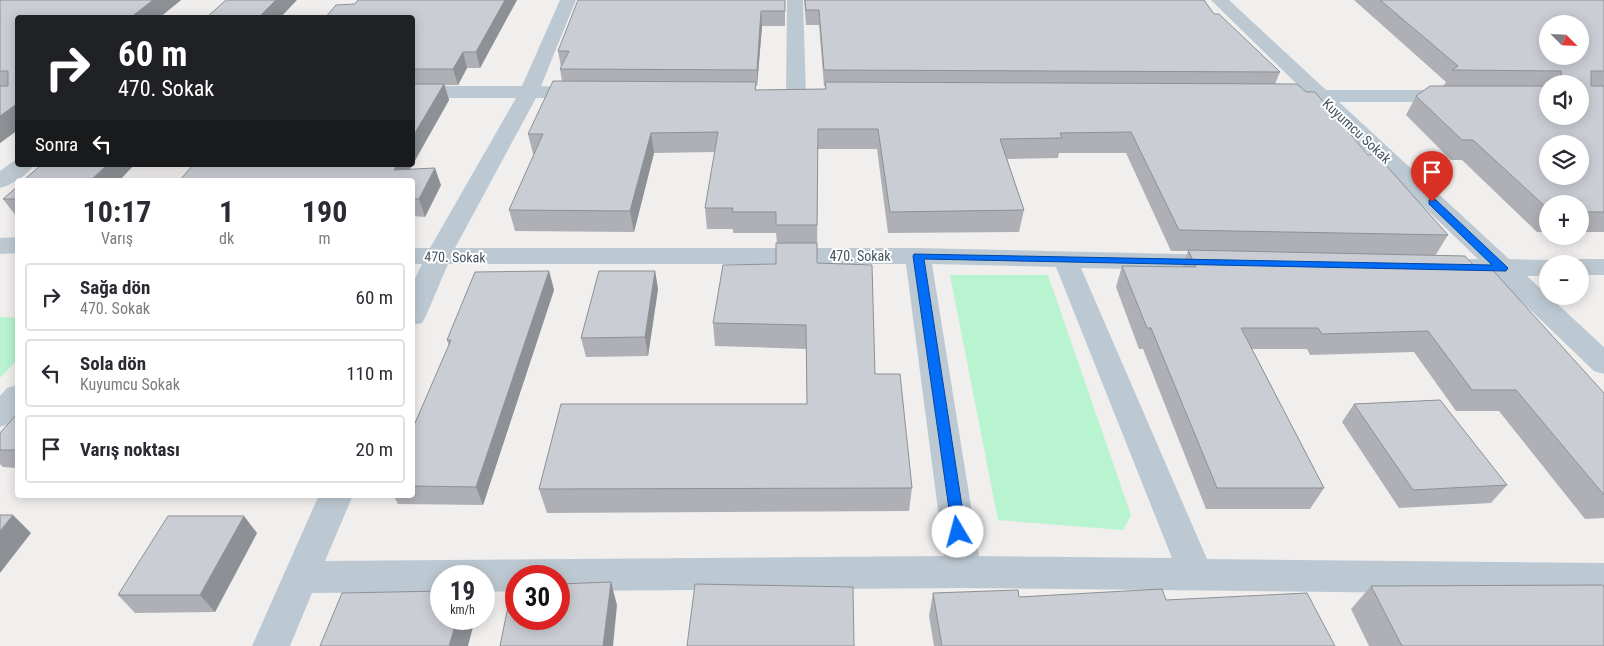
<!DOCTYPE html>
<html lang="tr">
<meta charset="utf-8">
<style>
:root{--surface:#fff;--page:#f2f2f3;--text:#2b2b33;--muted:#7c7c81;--line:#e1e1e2}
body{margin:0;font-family:"Roboto Condensed",sans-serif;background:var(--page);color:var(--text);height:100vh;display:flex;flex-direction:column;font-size:19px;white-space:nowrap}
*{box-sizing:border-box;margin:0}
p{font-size:16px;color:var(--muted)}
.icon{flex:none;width:28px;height:28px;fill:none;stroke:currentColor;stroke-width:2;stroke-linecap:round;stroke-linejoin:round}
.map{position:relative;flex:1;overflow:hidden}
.details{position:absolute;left:15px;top:178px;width:400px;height:320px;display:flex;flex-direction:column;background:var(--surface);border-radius:5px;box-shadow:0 2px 12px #0003}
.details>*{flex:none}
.hud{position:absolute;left:15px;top:15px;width:400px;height:152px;border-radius:5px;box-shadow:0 2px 12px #0003;background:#202124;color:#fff;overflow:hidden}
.needle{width:32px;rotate:114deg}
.fabs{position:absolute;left:1539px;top:15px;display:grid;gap:10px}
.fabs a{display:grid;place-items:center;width:50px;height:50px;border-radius:50%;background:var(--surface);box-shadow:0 2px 12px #0003;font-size:25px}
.speed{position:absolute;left:430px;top:565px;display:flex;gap:10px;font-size:25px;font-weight:700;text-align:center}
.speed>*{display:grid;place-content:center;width:65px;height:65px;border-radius:50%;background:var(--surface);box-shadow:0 2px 12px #0003;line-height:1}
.speed small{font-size:12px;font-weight:400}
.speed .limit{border:8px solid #d22;background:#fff;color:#111}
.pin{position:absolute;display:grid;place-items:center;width:42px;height:42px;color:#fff;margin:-51px -21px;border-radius:50% 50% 50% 0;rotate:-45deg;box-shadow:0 0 5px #0007}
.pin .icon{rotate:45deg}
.me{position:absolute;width:55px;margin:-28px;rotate:352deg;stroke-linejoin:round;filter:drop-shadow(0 0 4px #0008)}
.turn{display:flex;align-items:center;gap:18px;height:105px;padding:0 20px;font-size:22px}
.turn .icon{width:65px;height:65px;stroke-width:2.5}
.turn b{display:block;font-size:35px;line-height:42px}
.then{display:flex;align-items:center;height:48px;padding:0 20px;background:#0003;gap:10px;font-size:19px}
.eta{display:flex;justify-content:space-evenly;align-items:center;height:85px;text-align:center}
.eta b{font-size:30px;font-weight:700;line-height:35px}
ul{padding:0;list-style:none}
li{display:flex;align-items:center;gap:15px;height:68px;margin:0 10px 8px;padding:0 10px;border:2px solid var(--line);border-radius:5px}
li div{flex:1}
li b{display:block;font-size:19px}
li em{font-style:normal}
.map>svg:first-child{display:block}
.green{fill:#b7f4cf}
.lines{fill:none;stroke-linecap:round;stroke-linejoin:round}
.minor{fill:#bdc9d2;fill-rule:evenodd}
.wall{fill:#aeb0b6;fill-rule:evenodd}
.shaded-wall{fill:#8d9094}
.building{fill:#cacdd4;stroke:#8d9094;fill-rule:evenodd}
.route{fill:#036df7;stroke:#0247a1}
.labels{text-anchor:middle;stroke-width:4;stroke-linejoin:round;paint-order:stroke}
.street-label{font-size:14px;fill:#44525e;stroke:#fff}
</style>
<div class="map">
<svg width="1604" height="646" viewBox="0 0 1604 646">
<rect width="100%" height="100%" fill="#f1eeee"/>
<g class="green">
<path d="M 950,275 L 1048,275 L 1131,515 L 1123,530 L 998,520 Z"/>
<path d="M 0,317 L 18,318 L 17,360 L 0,378 Z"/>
</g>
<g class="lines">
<g class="minor">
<path d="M 560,0 L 576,0 L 541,86 L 591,88 L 594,92 L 591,96 L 584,98 L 536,98 L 455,248 L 918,248 L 1221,255 L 1230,257 L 1234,263 L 1230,269 L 1221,271 L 1081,268 L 1207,559 L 1604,563 L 1604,595 L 964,588 L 559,591 L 559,576 L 516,576 L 516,591 L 484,592 L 484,576 L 441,576 L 441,592 L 312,593 L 290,646 L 252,646 L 319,495 L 353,495 L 325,561 L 944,556 L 906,264 L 448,264 L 426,316 L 422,323 L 412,325 L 412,285 L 422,264 L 412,264 L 412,248 L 430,248 L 516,98 L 412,98 L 412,86 L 522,86 ZM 932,264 L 1056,267 L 1172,558 L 979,556 Z"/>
<path d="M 787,0 L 803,0 L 806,94 L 803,98 L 796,100 L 789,98 L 786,94 Z"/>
<path d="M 1211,0 L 1229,0 L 1326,90 L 1454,90 L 1461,92 L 1464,96 L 1461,100 L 1454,102 L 1339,102 L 1509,259 L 1548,260 L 1557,262 L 1558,264 L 1548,264 L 1548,276 L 1527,276 L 1604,347 L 1604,374 L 1594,371 L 1495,276 L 1454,275 L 1445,273 L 1441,267 L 1445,261 L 1454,259 L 1478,259 L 1315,102 L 1275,100 L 1272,96 L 1275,92 L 1303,90 Z"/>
<path d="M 15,160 L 18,160 L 18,165 L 34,165 C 27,175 12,185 0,188 L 0,171 Z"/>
<path d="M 18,237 L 18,253 L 0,254 L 0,238 Z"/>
<path d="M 1580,259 L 1604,259 L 1604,275 L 1580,275 L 1580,264 L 1569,264 L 1571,261 Z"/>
<path d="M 18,385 L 18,416 L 11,423 L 0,427 L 0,396 L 7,388 Z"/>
</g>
</g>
<g class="wall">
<path d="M 0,0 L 181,0 L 0,143 Z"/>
<path d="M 358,0 L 517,0 L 480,68 L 467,68 L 458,85 L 445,85 L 449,100 L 410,169 L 441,185 L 425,217 L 412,216 L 412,180 L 180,180 L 412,165 L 412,18 L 355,4 Z"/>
<path d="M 785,0 L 785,26 L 762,26 L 757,86 L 756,86 L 756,90 L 825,89 L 825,86 L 824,86 L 819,25 L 806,25 L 804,0 L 1204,0 L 1214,14 L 1280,72 L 1275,84 L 1368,155 L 1448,235 L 1435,256 L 1474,266 L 1604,393 L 1604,518 L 1585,519 L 1499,411 L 1456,411 L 1414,352 L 1310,355 L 1307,349 L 1252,349 L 1324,488 L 1310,509 L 1206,509 L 1143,349 L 1139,349 L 1116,287 L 1122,266 L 1182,267 L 1188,251 L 1171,251 L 1126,153 L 1059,153 L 1058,158 L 1007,159 L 1024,210 L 1019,232 L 888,233 L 877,149 L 818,149 L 817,263 L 875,374 L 912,488 L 909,511 L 547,513 L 539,489 L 807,404 L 806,349 L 715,346 L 713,323 L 776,264 L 777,243 L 776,233 L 733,233 L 733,229 L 707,229 L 705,208 L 715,152 L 654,153 L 634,232 L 515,231 L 509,210 L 534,154 L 533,154 L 528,134 L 562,81 L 560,69 L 561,67 L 558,51 Z"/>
<path d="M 1354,0 L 1604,0 L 1604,232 L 1580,232 L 1580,204 L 1548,204 L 1548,232 L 1537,232 L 1462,160 L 1451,160 L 1406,115 L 1416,96 L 1443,86 L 1446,82 ZM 1548,84 L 1580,84 L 1548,116 Z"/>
<path d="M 18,186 L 18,216 L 16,216 L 3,199 Z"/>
<path d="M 549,271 L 554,290 L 483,505 L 398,504 L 393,495 L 412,495 L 412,430 L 449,346 L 447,340 Z"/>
<path d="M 655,271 L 658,289 L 648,356 L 586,357 L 581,338 Z"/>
<path d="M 1354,404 L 1507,485 L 1491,503 L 1399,508 L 1342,422 Z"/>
<path d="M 18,413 L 18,468 L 3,467 L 0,464 L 0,433 Z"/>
<path d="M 257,533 L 215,612 L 135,613 L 118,595 Z"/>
<path d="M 1371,586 L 1604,646 L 1369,646 L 1351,609 Z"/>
<path d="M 933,593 L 1019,597 L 1166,600 L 1335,646 L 934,646 L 929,616 Z"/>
</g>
<g class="shaded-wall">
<path d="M 153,0 L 181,0 L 159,18 L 130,18 Z"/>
<path d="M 276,0 L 297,0 L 280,18 L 258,18 Z"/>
<path d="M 505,0 L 517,0 L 480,68 L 476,52 Z"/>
<path d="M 761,11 L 762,26 L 757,86 L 757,70 Z"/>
<path d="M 463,52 L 467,68 L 458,85 L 453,69 Z"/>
<path d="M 444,84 L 449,100 L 404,180 L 394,170 L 397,165 L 412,165 L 412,138 Z"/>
<path d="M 18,103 L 18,130 L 0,143 L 0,116 Z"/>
<path d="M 651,133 L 654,153 L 634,232 L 630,211 Z"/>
<path d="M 107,165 L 134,165 L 120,180 L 91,180 Z"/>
<path d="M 435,168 L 441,185 L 425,217 L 419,199 Z"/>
<path d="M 549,271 L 554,290 L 483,505 L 476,487 Z"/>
<path d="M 655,271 L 658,289 L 648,356 L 645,337 Z"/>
<path d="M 13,515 L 31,533 L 0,573 L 0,531 Z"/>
<path d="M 244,516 L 257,533 L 215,612 L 200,595 Z"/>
<path d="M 611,582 L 617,605 L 613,646 L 603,646 Z"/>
<path d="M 457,619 L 475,619 L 468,646 L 449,646 Z"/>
</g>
<g class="building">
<path d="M 0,0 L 153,0 L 130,18 L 18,18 L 18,103 L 0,116 L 0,86 L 8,86 L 8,71 L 0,71 Z"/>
<path d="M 226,0 L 276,0 L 258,18 L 206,18 Z"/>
<path d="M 358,0 L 505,0 L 476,52 L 463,52 L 453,69 L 412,69 L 412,18 L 325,18 L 336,5 L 355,4 Z"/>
<path d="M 578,0 L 785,0 L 785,11 L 761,11 L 757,70 L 560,69 L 569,51 L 558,51 Z"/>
<path d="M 805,0 L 1204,0 L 1214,14 L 1219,14 L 1280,72 L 824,70 L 819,10 L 806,10 Z"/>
<path d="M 1380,0 L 1604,0 L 1604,71 L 1591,71 L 1591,86 L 1604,86 L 1604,212 L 1580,212 L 1580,204 L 1548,204 L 1548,209 L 1473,140 L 1462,140 L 1416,96 L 1430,86 L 1548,86 L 1548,116 L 1580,116 L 1580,84 L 1562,84 L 1561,71 L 1452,70 L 1458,66 ZM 1548,24 L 1580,24 L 1580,56 L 1548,56 ZM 1548,144 L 1580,144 L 1580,176 L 1548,176 Z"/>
<path d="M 553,81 L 756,82 L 755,90 L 826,89 L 825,82 L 1297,84 L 1306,92 L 1315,92 L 1368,155 L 1376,154 L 1448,235 L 1179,230 L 1131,132 L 1060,133 L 1062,138 L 1000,139 L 1024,210 L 890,212 L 878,129 L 818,129 L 817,225 L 776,225 L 776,212 L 732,212 L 733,208 L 705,208 L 718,132 L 651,133 L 630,211 L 509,210 L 543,134 L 528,134 Z"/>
<path d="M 412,84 L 444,84 L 412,138 Z"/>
<path d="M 41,165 L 107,165 L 91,180 L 24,180 Z"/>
<path d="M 193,165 L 397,165 L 394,170 L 435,168 L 419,199 L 412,199 L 412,180 L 180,180 Z"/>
<path d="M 18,186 L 18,199 L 3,199 Z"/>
<path d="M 776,243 L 817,243 L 817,263 L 872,265 L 875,374 L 900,374 L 912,488 L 539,489 L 561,404 L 807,404 L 806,325 L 713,323 L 723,265 L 776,264 Z"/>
<path d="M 1188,250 L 1465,256 L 1474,266 L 1489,266 L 1604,393 L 1604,495 L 1516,390 L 1472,390 L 1428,331 L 1322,334 L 1318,328 L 1241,328 L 1324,488 L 1217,488 L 1151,328 L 1147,328 L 1122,266 L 1196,267 Z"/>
<path d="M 549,271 L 476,487 L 412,486 L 412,430 L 451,340 L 447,340 L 475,272 Z"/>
<path d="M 599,271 L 655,271 L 645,337 L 581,338 Z"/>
<path d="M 1440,400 L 1507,485 L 1413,490 L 1354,404 Z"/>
<path d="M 18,413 L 18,450 L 0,450 L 0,433 Z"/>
<path d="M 0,515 L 13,515 L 0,531 Z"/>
<path d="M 168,516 L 244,516 L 200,595 L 118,595 Z"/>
<path d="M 611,582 L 603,646 L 500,646 L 512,587 L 516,586 L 516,619 L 559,619 L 559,584 Z"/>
<path d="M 695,584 L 853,587 L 854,646 L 687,646 Z"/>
<path d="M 1603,585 L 1604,587 L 1604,646 L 1402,646 L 1371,586 Z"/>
<path d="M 1162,589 L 1166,600 L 1307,593 L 1335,646 L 942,646 L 933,593 L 1018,590 L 1019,597 Z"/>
<path d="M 441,591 L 441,619 L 457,619 L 449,646 L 320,646 L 342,593 Z"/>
</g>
<path class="route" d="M 1432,199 L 1436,200 L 1506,266 L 1508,268 L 1506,271 L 924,259 L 966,532 L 964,537 L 958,538 L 953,537 L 913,256 L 914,254 L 1492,265 L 1429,204 L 1429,200 Z"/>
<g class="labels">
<g class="street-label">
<text transform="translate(1357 131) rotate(43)" y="5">Kuyumcu Sokak</text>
<text x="860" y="261">470. Sokak</text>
<text transform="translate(455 257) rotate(1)" y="5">470. Sokak</text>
</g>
</g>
</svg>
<div class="fabs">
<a><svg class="needle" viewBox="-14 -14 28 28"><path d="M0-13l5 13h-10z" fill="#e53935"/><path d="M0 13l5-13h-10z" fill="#7c7c81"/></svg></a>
<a><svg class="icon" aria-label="sound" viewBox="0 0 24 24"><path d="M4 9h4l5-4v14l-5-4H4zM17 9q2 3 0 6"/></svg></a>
<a><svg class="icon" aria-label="layers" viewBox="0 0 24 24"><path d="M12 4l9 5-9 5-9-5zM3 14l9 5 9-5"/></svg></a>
<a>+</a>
<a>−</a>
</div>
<div class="speed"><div>19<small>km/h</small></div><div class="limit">30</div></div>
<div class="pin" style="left:1432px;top:202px;background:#d93025"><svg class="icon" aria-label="arrive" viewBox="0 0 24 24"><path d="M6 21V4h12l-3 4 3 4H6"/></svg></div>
<svg class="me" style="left:958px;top:532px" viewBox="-20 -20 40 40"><circle r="19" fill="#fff"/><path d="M0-13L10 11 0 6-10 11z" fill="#036df7"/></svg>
<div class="hud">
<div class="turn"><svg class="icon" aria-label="right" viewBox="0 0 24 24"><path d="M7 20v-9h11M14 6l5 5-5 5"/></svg><div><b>60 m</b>470. Sokak</div></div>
<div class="then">Sonra<svg class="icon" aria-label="left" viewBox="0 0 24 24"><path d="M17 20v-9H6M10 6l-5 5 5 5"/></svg></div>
</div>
<section class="details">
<div class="eta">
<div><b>10:17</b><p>Varış</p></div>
<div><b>1</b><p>dk</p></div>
<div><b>190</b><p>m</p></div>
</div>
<ul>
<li><svg class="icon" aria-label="right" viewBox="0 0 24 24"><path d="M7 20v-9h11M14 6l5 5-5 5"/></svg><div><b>Sağa dön</b><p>470. Sokak</p></div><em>60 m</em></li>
<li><svg class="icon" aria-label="left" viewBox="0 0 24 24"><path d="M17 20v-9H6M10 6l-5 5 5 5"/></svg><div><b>Sola dön</b><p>Kuyumcu Sokak</p></div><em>110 m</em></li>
<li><svg class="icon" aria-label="arrive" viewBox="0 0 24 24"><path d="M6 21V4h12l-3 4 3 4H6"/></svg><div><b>Varış noktası</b></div><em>20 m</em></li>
</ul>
</section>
</div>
